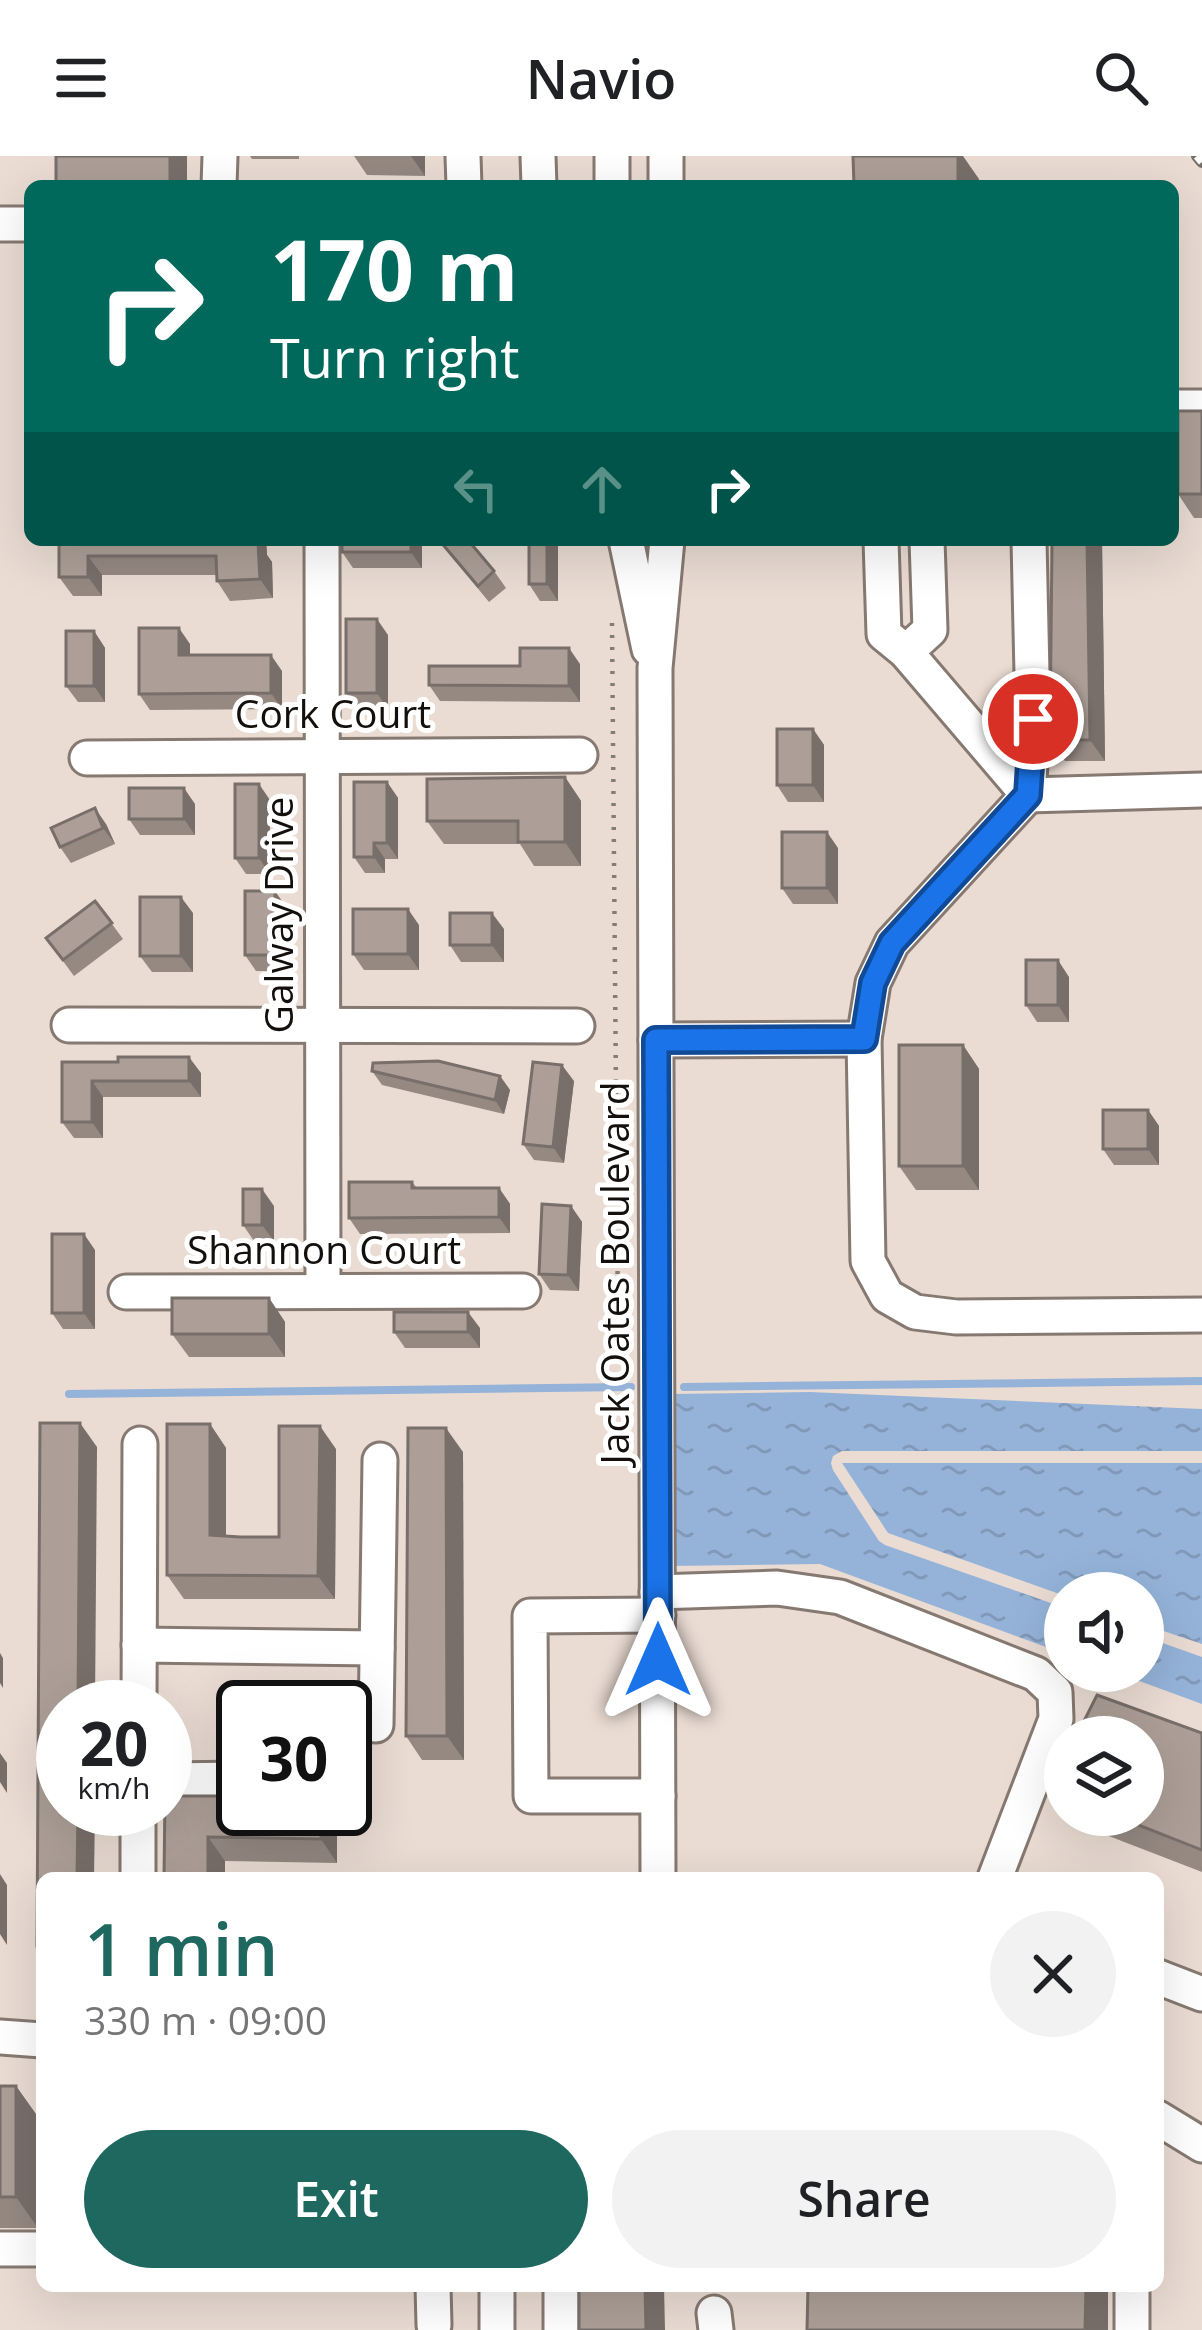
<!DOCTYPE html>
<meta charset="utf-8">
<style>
:root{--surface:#fff;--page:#f2f2f2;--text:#202124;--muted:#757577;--accent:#1f685f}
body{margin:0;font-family:"Open Sans",sans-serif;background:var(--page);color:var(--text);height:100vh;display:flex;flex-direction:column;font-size:45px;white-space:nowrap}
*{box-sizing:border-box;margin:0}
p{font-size:39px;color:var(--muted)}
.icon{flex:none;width:66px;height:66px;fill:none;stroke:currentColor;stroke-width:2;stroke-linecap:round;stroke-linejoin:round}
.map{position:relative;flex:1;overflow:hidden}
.sheet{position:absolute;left:36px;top:1716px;width:1128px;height:420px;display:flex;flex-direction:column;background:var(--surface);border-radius:18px;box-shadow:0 12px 48px #0002}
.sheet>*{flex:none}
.top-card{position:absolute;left:24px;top:24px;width:1155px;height:366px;border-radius:18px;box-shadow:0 12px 48px #0002;background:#00695c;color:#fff;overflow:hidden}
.fabs{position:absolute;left:1044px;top:1416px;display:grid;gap:24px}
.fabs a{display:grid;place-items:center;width:120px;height:120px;border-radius:50%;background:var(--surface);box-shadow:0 12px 48px #0002;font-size:60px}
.speed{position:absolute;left:36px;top:1524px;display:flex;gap:24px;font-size:60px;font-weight:700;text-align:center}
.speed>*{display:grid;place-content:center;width:156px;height:156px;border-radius:50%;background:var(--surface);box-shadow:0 12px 48px #0002;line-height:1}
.speed small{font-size:30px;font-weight:400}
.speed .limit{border:6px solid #111;border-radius:18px;background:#fff;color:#111}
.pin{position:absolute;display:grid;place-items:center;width:102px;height:102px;color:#fff;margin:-51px;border:6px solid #fff;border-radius:50%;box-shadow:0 3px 12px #0007}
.me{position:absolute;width:132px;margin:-66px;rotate:0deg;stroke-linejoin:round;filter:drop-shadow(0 0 9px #0008)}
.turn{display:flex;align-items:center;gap:42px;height:252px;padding:0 48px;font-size:54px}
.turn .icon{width:156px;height:156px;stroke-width:2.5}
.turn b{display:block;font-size:84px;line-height:102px}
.lanes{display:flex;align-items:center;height:114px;padding:0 48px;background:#0003;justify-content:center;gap:60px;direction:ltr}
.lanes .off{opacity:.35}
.round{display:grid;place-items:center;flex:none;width:126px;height:126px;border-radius:63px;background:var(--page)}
.head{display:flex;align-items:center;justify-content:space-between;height:204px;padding:0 48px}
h1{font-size:72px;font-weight:600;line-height:90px;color:var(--accent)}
.primary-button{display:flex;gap:24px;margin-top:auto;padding:24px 48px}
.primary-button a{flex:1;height:138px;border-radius:72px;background:var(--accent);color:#fff;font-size:48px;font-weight:600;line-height:138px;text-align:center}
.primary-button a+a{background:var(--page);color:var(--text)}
header{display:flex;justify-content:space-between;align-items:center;height:156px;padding:0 48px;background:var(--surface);font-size:54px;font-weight:600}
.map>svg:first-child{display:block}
.water{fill:url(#water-ripples)}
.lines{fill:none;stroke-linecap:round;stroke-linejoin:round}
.stream{stroke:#95b3d9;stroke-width:8}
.minor-casing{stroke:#867971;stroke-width:39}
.path{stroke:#857c76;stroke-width:4.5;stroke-dasharray:3 9;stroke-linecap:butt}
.minor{stroke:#fff;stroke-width:33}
.rail-casing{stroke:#766e68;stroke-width:12}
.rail{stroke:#fff;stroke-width:8;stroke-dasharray:22;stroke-linecap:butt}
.wall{fill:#958982}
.shaded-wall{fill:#796f6a}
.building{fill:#ad9f97;stroke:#796f6a;stroke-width:3}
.route-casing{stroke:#114b97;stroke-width:30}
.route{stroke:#1a73e8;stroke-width:21}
.labels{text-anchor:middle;stroke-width:10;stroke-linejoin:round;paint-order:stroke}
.street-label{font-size:39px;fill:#130f0c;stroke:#fff}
</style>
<header><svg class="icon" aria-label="menu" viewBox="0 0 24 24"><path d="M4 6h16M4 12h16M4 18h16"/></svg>Navio<svg class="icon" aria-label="search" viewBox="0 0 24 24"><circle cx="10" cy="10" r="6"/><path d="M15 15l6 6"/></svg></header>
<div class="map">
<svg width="1202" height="2174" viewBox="0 0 1202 2174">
<defs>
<pattern id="water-ripples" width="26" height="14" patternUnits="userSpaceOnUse" patternTransform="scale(3)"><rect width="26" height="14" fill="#95b3d9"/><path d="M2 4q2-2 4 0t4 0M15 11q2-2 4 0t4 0" fill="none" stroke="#8099b9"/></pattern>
</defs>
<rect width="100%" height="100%" fill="#eadcd3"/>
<g class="water">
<path d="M 810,1236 L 1202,1253 L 1202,1295 L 842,1295 L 833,1300 L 831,1307 L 833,1314 L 879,1385 L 885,1389 L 1065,1452 L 1065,1498 L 820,1408 L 670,1410 L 670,1238 Z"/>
<path d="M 842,1307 L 1202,1307 L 1202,1488 L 1143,1468 L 1143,1437 L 1065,1437 L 1065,1440 L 888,1377 Z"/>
<path d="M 1143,1480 L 1202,1501 L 1202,1548 L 1112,1515 L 1143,1515 Z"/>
</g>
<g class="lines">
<g class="stream">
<path d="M 684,1231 L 1202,1225"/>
<path d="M 69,1238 L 631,1231"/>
</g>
<defs>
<g id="minor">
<path d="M 463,0 L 464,30"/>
<path d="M 538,0 L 539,30"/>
<path d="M 612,0 L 612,30"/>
<path d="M 666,0 L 666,30"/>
<path d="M 219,30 L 220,0"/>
<path d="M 0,68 L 30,68"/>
<path d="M 1173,251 L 1202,251"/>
<path d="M 322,384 L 323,1135"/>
<path d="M 626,384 L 649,493"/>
<path d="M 881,384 L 884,478 L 906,496 L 1028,639 L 892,787 L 873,827 L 864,883 L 868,1105 L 887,1140 L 915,1156 L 956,1161 L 1202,1159"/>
<path d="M 1029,384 L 1033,563 L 1028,639 L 1202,634"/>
<path d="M 906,496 L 930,474 L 927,384"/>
<path d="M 87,602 L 580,599"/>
<path d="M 69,869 L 577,870"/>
<path d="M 656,884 L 864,883"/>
<path d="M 126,1136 L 523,1135"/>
<path d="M 657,1436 L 777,1432 L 840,1441 L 1036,1518 L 1055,1536 L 1056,1563 L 995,1722"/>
<path d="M 658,1459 L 530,1460 L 531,1640 L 658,1640"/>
<path d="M 139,1489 L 377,1492"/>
<path d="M 139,1551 L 140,1288"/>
<path d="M 376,1569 L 380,1304"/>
<path d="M 165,1624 L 243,1623"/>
<path d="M 138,1722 L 138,1653"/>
<path d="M 658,1722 L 655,512 L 667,384"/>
<path d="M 1158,1821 L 1202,1838"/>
<path d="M 0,1881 L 42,1884"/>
<path d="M 1158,1962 L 1202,1989"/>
<path d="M 0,2093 L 42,2093"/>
<path d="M 433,2130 L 434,2169"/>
<path d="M 561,2130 L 561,2174"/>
<path d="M 714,2157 L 716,2174"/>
<path d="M 497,2174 L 497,2130"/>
<path d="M 1132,2174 L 1132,2130"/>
</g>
</defs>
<use href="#minor" class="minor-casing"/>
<path class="path" d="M 612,467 L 618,1169 L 627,1185"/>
<use href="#minor" class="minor"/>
<defs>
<path id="rail" d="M 1197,0 L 1202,6"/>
</defs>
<use href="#rail" class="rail-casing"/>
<use href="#rail" class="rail"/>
</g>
<g class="wall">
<path d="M 250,0 L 299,0 L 299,3 L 252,3 Z"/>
<path d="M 354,0 L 425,0 L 425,20 L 367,19 Z"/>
<path d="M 1202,255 L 1202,362 L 1194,362 L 1178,338 Z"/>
<path d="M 59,384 L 266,384 L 267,399 L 272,406 L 273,442 L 230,445 L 217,425 L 217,419 L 102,419 L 102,440 L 73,440 L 59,421 Z"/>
<path d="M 422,384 L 422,412 L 353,412 L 342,396 Z"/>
<path d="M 438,384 L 494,415 L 506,432 L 489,446 Z"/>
<path d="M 558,384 L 558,445 L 540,445 L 529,428 Z"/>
<path d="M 1052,384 L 1102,384 L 1105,605 L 1065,605 L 1050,584 Z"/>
<path d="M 94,475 L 105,492 L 105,546 L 78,546 L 66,530 Z"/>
<path d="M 388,479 L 388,553 L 357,553 L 346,537 Z"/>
<path d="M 190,488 L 190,499 L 282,515 L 282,553 L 150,554 L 139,538 Z"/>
<path d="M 580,508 L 580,546 L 440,545 L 429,529 Z"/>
<path d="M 813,573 L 824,589 L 824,646 L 788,646 L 777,629 Z"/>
<path d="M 565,621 L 581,645 L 581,710 L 534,710 L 520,688 L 444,688 L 427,665 Z"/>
<path d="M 387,626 L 398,642 L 398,703 L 385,703 L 385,717 L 365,717 L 354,701 Z"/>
<path d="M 270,644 L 270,718 L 246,718 L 235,702 Z"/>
<path d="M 195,648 L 195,679 L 140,679 L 129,663 Z"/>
<path d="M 106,668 L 115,688 L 71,707 L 60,691 Z"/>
<path d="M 838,692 L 838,748 L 793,748 L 782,732 Z"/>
<path d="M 95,745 L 123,783 L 74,820 L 46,782 Z"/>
<path d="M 286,751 L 286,815 L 256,815 L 245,799 Z"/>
<path d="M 193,757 L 193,816 L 152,816 L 140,800 Z"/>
<path d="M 419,769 L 419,814 L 364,814 L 353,798 Z"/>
<path d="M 504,773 L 504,806 L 461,806 L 450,789 Z"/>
<path d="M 1069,821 L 1069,866 L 1037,866 L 1026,849 Z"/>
<path d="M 963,889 L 979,913 L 979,1034 L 916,1034 L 899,1010 Z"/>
<path d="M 62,906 L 201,917 L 201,941 L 103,941 L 103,982 L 74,982 L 62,966 Z"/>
<path d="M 372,915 L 500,920 L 510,934 L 504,958 L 382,929 Z"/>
<path d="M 574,925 L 564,1007 L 534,1004 L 523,988 Z"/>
<path d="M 1148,954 L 1159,970 L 1159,1009 L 1114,1009 L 1103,993 Z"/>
<path d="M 412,1026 L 417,1032 L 499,1032 L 510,1048 L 510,1077 L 360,1078 L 349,1062 Z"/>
<path d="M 274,1050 L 274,1085 L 254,1085 L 243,1069 Z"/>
<path d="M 571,1050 L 582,1066 L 579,1135 L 550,1134 L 539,1118 Z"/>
<path d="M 95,1094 L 95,1173 L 63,1173 L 52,1157 Z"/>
<path d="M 269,1142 L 285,1166 L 285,1201 L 189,1201 L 172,1178 Z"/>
<path d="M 480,1172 L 480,1192 L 405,1192 L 394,1176 Z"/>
<path d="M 210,1268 L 226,1292 L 226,1380 L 279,1381 L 336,1293 L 335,1443 L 184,1443 L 167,1419 Z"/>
<path d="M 463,1296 L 464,1604 L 422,1604 L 406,1580 Z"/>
<path d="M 1202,1577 L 1202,1716 L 1101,1677 L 1089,1659 L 1143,1659 Z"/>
<path d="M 165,1640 L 337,1665 L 337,1707 L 225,1705 L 225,1722 Z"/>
<path d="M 0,1930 L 16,1930 L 38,1961 L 38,2072 L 0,2072 Z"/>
</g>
<g class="shaded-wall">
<rect x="170" y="0" width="17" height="30"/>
<path d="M 411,0 L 425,0 L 425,20 Z"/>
<path d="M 958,0 L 963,0 L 979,23 L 980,30 L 958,30 Z"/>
<path d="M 253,384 L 266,384 L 267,399 L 272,406 L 273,442 L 260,423 Z"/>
<path d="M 411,384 L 422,384 L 422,412 L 411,396 Z"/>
<path d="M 547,384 L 558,384 L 558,445 L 547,428 Z"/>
<path d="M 1087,384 L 1102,384 L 1105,605 L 1090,584 Z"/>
<path d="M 88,400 L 102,419 L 102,440 L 88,421 Z"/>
<path d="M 377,463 L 388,479 L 388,553 L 377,537 Z"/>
<path d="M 179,472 L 190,488 L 190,515 L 179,499 Z"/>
<path d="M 94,475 L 105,492 L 105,546 L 94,530 Z"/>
<path d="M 569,492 L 580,508 L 580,546 L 569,530 Z"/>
<path d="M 271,499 L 282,515 L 282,553 L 271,537 Z"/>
<path d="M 813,573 L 824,589 L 824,646 L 813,629 Z"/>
<path d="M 565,621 L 581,645 L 581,710 L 565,686 Z"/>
<path d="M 387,626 L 398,642 L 398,703 L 387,687 Z"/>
<path d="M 259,628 L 270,644 L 270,718 L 259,702 Z"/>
<path d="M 184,632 L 195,648 L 195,679 L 184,663 Z"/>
<path d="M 95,652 L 106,668 L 115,688 L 103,672 Z"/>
<path d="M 827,676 L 838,692 L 838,748 L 827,732 Z"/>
<path d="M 374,687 L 385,703 L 385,717 L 374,701 Z"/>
<path d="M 275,735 L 286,751 L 286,815 L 275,799 Z"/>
<path d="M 181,741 L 193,757 L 193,816 L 181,800 Z"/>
<path d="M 408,753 L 419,769 L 419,814 L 408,798 Z"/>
<path d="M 492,757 L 504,773 L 504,806 L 492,789 Z"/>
<path d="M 1058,804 L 1069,821 L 1069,866 L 1058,849 Z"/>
<path d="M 963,889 L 979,913 L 979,1034 L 963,1010 Z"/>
<path d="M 189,901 L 201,917 L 201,941 L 189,925 Z"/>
<path d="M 562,909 L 574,925 L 564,1007 L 553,991 Z"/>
<path d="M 500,920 L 510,934 L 504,958 L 495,944 Z"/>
<path d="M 92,925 L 103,941 L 103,982 L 92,966 Z"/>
<path d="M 1148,954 L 1159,970 L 1159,1009 L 1148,993 Z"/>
<path d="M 499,1032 L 510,1048 L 510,1077 L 499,1061 Z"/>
<path d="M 262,1033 L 274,1050 L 274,1085 L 262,1069 Z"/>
<path d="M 571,1050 L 582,1066 L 579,1135 L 568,1119 Z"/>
<path d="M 84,1078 L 95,1094 L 95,1173 L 84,1157 Z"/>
<path d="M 269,1142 L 285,1166 L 285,1201 L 269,1178 Z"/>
<path d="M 468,1156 L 480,1172 L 480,1192 L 468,1176 Z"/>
<path d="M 80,1267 L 97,1291 L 95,1551 L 78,1551 Z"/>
<path d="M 210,1268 L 226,1292 L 226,1403 L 210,1379 Z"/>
<path d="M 320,1270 L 336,1293 L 335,1443 L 318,1420 Z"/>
<path d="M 446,1272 L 463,1296 L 464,1604 L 447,1580 Z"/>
<path d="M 0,1497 L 3,1502 L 3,1532 L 0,1527 Z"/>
<path d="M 0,1597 L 7,1607 L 7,1637 L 0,1626 Z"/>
<path d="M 78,1653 L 95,1653 L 94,1722 L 77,1722 Z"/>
<path d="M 321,1653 L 329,1653 L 337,1665 L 337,1707 L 321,1683 Z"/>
<path d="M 208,1681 L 225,1705 L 225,1722 L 208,1722 Z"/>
<path d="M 0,1718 L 7,1729 L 7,1789 L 0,1778 Z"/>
<path d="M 16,1930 L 38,1961 L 38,2072 L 16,2041 Z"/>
<path d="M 645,2130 L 664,2130 L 665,2174 L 646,2174 Z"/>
<path d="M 1086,2130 L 1108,2130 L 1108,2174 L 1085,2174 Z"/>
</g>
<g class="building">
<rect x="56" y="0" width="114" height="30"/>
<path d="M 853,0 L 958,0 L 958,30 L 854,30 Z"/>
<rect x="1178" y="255" width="24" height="83"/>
<path d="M 59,384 L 253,384 L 253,388 L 258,387 L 260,423 L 217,425 L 216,400 L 88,400 L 88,421 L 59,421 Z"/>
<rect x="342" y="384" width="69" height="12"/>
<path d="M 439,384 L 468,384 L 494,415 L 478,430 Z"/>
<rect x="529" y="384" width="18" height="44"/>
<path d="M 1052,384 L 1087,384 L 1090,584 L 1050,584 Z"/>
<rect x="346" y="463" width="31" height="74"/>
<path d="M 139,472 L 179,472 L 179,499 L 271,499 L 271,537 L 139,538 Z"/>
<rect x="66" y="475" width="28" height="55"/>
<path d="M 520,492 L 569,492 L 569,530 L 429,529 L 429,510 L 520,510 Z"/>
<rect x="777" y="573" width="36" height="56"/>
<path d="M 565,621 L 565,686 L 518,686 L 518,665 L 427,665 L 427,623 Z"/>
<path d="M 354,626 L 387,626 L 387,687 L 374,687 L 374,701 L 354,701 Z"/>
<rect x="235" y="628" width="24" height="74"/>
<rect x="129" y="632" width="55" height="31"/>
<path d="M 95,652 L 103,672 L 60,691 L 51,672 Z"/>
<rect x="782" y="676" width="45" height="56"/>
<rect x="245" y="735" width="30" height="64"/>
<rect x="140" y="741" width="41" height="59"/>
<path d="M 95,745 L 112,767 L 63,804 L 46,782 Z"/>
<rect x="353" y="753" width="55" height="45"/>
<rect x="450" y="757" width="42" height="32"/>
<rect x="1026" y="804" width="32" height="45"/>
<rect x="899" y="889" width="64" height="121"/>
<path d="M 118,901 L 189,901 L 189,925 L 92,925 L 92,966 L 62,966 L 62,906 L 118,906 Z"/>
<path d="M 438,905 L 500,920 L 495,944 L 372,915 L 373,907 Z"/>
<path d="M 533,906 L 562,909 L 553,991 L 523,988 Z"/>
<rect x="1103" y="954" width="45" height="39"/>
<path d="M 349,1026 L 412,1026 L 412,1032 L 499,1032 L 499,1061 L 349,1062 Z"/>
<rect x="243" y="1033" width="19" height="36"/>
<path d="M 542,1048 L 571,1050 L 568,1119 L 539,1118 Z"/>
<rect x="52" y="1078" width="32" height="79"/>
<rect x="172" y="1142" width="97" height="36"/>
<rect x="394" y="1156" width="74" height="20"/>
<path d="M 40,1267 L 80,1267 L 78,1551 L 63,1551 L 63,1653 L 78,1653 L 77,1722 L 42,1722 L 42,1790 L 37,1790 Z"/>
<path d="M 167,1268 L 210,1268 L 210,1379 L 240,1381 L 279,1381 L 279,1270 L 320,1270 L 318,1420 L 167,1419 Z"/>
<path d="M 408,1272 L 446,1272 L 447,1580 L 406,1580 Z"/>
<path d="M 1097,1539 L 1202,1577 L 1202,1694 L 1113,1659 L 1143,1659 L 1143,1581 L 1076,1581 Z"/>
<path d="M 165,1640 L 243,1640 L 243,1653 L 321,1653 L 321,1683 L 208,1681 L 208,1722 L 164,1722 Z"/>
<rect x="0" y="1930" width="16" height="111"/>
<path d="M 579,2130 L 645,2130 L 646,2174 L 579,2174 Z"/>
<path d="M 808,2130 L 1086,2130 L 1085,2174 L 807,2174 Z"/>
</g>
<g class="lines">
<defs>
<path id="route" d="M 658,1504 L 656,884 L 864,883 L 873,827 L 892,787 L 1028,639 L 1033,563"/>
</defs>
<use href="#route" class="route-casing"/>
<use href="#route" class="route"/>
</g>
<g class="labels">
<g class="street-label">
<text x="333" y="572">Cork Court</text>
<text transform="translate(279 759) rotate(-90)" y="14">Galway Drive</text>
<text x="324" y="1108">Shannon Court</text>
<text transform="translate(615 1117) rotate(-90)" y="14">Jack Oates Boulevard</text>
</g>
</g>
</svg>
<div class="fabs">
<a><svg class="icon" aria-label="sound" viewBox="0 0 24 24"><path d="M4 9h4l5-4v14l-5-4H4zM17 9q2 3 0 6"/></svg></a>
<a><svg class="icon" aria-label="layers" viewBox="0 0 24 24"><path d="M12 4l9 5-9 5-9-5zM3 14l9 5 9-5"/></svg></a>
</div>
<div class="speed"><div>20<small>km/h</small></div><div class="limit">30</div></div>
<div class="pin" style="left:1033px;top:563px;background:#d93025"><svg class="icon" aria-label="arrive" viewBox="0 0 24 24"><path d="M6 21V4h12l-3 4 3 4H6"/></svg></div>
<svg class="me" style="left:658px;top:1504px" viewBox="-20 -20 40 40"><path d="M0-17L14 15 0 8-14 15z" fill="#1a73e8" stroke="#fff" stroke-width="4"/></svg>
<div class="top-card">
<div class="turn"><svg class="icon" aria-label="right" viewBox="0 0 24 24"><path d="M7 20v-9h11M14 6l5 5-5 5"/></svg><div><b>170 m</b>Turn right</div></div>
<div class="lanes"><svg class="icon off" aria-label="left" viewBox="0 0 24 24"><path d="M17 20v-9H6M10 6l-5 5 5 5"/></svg><svg class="icon off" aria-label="ahead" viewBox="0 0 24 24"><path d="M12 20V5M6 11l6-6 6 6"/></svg><svg class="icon" aria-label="right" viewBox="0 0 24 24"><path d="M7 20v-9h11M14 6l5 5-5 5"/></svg></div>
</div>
<section class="sheet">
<div class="head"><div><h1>1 min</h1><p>330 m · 09:00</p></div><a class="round"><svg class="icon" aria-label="close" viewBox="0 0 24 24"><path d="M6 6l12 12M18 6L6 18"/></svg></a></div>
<div class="primary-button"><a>Exit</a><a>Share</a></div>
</section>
</div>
